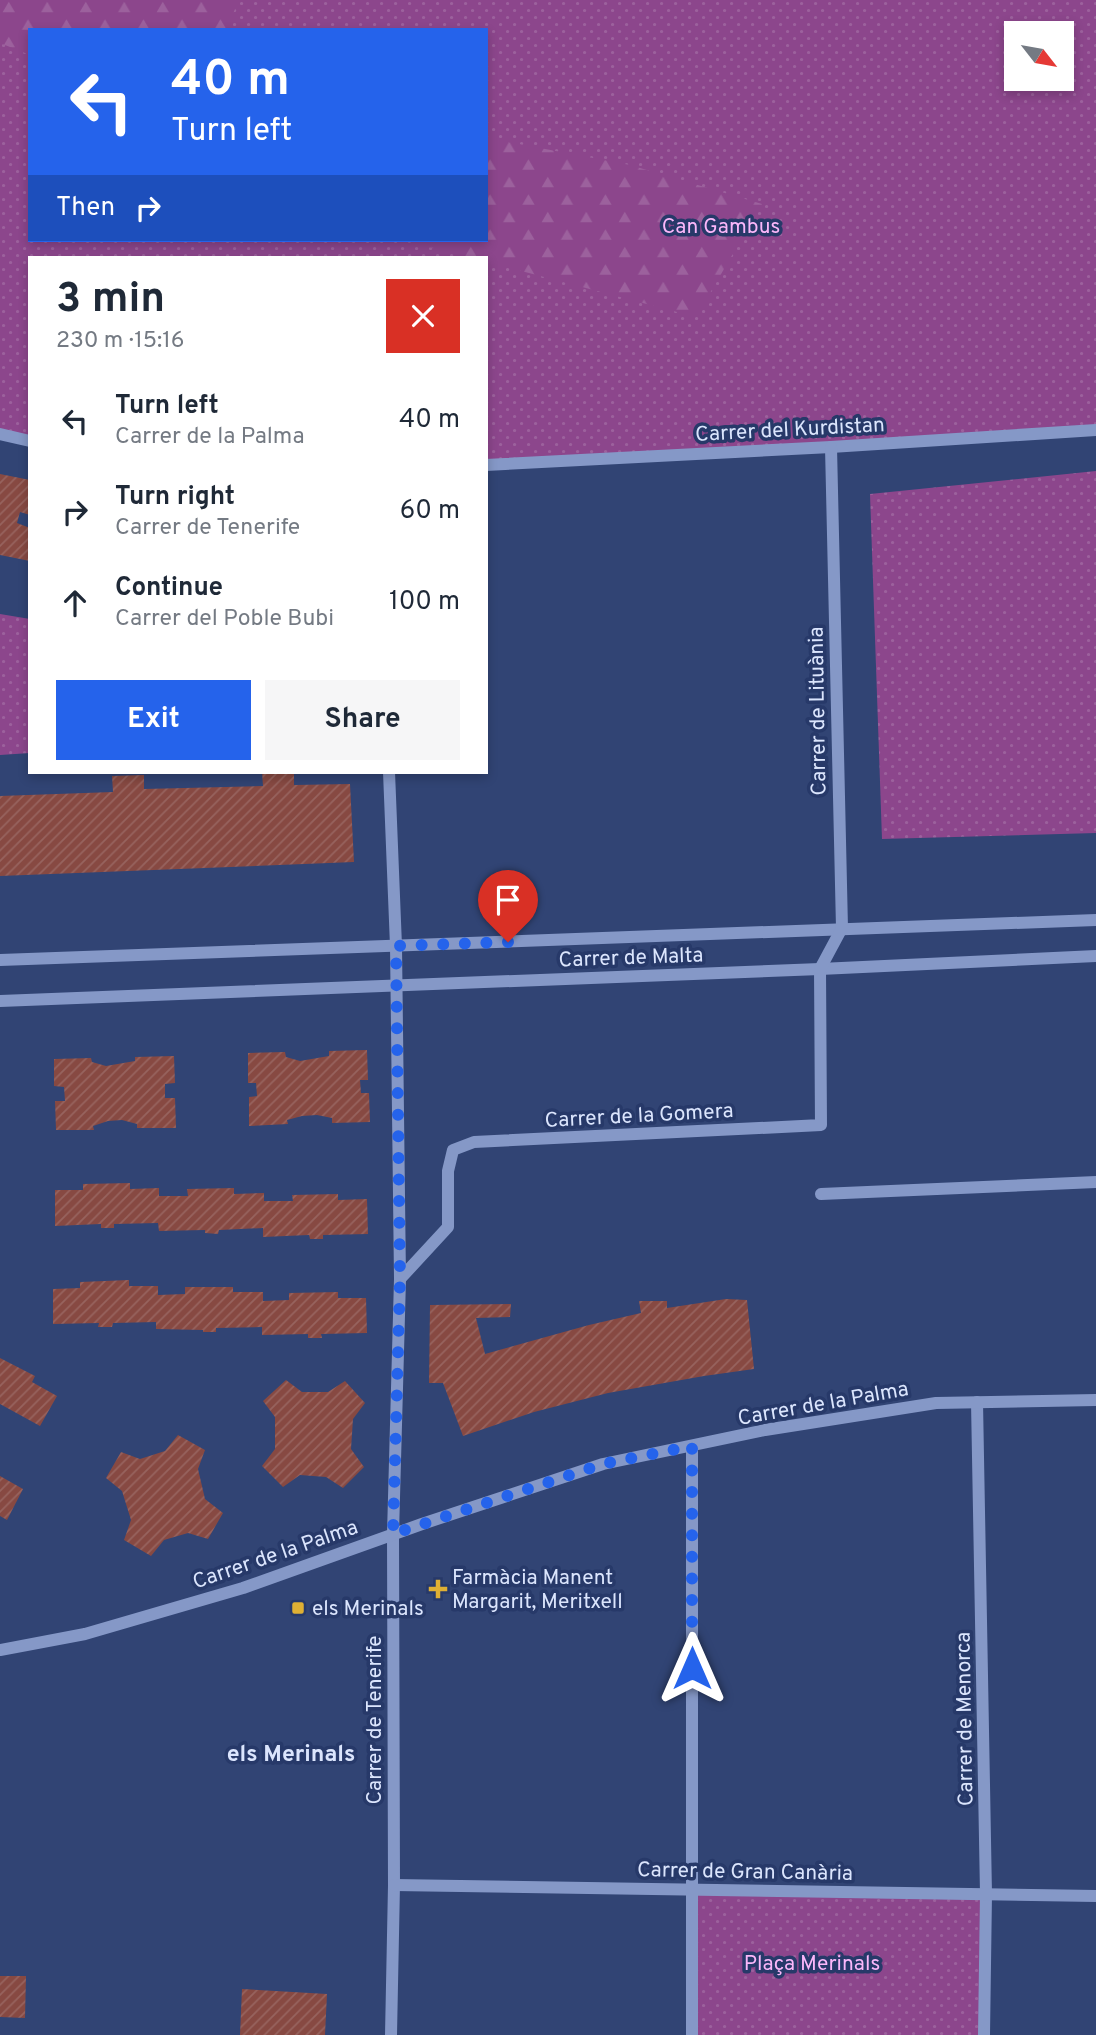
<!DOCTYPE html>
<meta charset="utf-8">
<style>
:root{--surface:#fff;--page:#f6f6f7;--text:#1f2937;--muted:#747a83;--accent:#2563eb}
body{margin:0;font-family:Overpass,sans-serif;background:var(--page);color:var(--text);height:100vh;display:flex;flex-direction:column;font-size:26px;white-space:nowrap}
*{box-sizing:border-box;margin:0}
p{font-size:23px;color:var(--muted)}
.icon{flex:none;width:38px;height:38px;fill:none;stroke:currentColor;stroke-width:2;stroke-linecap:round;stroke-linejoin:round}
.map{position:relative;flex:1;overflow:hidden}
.details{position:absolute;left:28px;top:256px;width:460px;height:518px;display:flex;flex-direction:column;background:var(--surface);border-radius:0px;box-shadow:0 4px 10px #0003}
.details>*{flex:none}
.hud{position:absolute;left:28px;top:28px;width:460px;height:214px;border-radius:0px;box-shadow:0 4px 10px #0003;background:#2563eb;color:#fff;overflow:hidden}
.needle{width:46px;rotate:121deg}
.controls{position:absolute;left:1004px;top:21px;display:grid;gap:14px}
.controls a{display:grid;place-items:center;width:70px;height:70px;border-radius:0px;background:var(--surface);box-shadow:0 4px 10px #0003;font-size:35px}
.pin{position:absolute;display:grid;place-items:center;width:60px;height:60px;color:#fff;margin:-72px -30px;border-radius:50% 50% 50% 0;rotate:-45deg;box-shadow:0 0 7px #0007}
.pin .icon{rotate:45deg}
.me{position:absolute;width:77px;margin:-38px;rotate:0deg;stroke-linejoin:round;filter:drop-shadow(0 0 5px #0008)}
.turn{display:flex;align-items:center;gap:24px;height:147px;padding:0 28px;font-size:32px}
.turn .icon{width:91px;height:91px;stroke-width:2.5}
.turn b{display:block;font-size:49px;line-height:60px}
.then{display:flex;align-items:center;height:66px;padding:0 28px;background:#0003;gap:14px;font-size:26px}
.round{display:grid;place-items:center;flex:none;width:74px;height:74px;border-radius:0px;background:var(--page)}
.summary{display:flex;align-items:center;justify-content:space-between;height:119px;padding:0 28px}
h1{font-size:42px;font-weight:700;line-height:52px}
.button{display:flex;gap:14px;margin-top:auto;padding:14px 28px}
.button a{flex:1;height:80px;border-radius:0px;background:var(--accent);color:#fff;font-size:28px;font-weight:700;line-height:80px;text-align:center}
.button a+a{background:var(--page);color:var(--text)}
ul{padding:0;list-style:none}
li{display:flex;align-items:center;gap:21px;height:91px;padding:0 28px}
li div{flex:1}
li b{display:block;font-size:26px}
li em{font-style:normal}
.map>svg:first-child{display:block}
.green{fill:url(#green-dots);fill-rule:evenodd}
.forest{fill:url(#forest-firs)}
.building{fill:url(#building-hatch)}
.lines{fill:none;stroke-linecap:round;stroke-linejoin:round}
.minor{stroke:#8598c7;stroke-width:12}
.route{stroke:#2563eb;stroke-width:12;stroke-dasharray:0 21.6}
.poi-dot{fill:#dfb034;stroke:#273969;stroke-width:2.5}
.labels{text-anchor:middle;stroke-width:7;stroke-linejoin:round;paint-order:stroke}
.park-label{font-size:21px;fill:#fbb7fa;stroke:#273969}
.street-label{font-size:21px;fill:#dbe5fd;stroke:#273969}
.poi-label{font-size:21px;fill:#dbe5fd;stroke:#273969;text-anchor:start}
.neighbourhood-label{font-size:23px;font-weight:bold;fill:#dbe5fd;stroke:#273969}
</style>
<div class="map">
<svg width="1096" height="2035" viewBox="0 0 1096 2035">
<defs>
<pattern id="green-dots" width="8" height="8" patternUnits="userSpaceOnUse" patternTransform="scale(1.75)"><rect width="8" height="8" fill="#8c468c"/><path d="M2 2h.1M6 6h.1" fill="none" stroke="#9c619d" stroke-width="1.8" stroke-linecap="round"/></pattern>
<pattern id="forest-firs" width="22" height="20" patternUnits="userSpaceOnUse" patternTransform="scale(1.75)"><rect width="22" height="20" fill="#8c468c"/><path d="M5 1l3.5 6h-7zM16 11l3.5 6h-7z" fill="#9c619d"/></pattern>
<pattern id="building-hatch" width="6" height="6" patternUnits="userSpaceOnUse" patternTransform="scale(1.75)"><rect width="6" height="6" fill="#874942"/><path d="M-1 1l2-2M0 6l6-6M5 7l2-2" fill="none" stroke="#97635e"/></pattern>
</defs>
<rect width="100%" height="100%" fill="#314474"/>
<g class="green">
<path d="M 0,0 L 1096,0 L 1096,430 L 487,465 L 486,257 L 30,257 L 30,441 L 0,434 ZM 30,30 L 486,30 L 486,240 L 30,240 ZM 1017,33 L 1062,33 L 1062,79 L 1017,79 Z"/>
<path d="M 1096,471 L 1096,833 L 882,839 L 870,494 Z"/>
<path d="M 0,614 L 30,619 L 30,753 L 0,755 Z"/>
<path d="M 693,1890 L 986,1894 L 984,2035 L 692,2035 Z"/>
</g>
<g class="forest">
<path d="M 0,0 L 238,0 L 228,30 L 30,30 L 30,55 L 0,43 Z"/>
<path d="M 487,138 L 630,165 L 762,204 L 696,317 L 487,262 L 486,257 L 468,257 L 401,240 L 486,240 Z"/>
</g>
<g class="building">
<path d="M 0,474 L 30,480 L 30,515 L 20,512 L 17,523 L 30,528 L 30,561 L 0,555 Z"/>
<path d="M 262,772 L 294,772 L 294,785 L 350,784 L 354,862 L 0,876 L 0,796 L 113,792 L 112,776 L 144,775 L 144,789 L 263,786 Z"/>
<path d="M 367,1050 L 368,1080 L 360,1080 L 361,1093 L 369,1093 L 370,1122 L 332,1123 L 332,1118 L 317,1115 L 302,1116 L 287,1120 L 288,1124 L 249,1126 L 249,1097 L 257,1096 L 256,1083 L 248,1083 L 248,1053 L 285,1052 L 286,1057 L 300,1061 L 329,1056 L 329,1051 Z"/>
<path d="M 174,1056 L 175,1083 L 165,1084 L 165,1098 L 175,1098 L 176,1128 L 137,1128 L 137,1124 L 122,1120 L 108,1121 L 93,1126 L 94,1130 L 56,1130 L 55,1101 L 65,1101 L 64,1087 L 54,1086 L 54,1059 L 91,1058 L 92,1062 L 106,1066 L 135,1061 L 135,1057 Z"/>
<path d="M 130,1183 L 130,1189 L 159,1188 L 159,1196 L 188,1196 L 187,1189 L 234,1188 L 234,1194 L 264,1193 L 264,1201 L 293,1201 L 292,1195 L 338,1194 L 338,1200 L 367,1199 L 368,1234 L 323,1235 L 323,1239 L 310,1239 L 309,1235 L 263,1237 L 263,1228 L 219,1230 L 218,1234 L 205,1233 L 205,1230 L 159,1231 L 158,1223 L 114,1224 L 114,1228 L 101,1228 L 101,1224 L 55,1226 L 55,1190 L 83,1190 L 83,1184 Z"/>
<path d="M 129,1280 L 129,1286 L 158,1286 L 158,1295 L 185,1294 L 185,1287 L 233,1287 L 233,1292 L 263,1292 L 263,1301 L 289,1300 L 289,1293 L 338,1292 L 338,1298 L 366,1298 L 367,1333 L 321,1334 L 322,1338 L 308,1338 L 308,1334 L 262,1335 L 262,1327 L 216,1328 L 216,1332 L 203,1332 L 203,1330 L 156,1329 L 156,1322 L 113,1323 L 112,1327 L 98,1327 L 99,1323 L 53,1324 L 53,1289 L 80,1288 L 80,1282 Z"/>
<path d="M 726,1299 L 747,1300 L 754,1369 L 704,1376 L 608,1393 L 534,1412 L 463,1436 L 443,1383 L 429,1383 L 430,1305 L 511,1304 L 510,1317 L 476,1318 L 485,1354 L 589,1325 L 641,1313 L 639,1301 L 667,1301 L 667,1308 Z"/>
<path d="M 0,1358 L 35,1376 L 32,1382 L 57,1396 L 40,1426 L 0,1404 Z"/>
<path d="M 286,1380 L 302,1392 L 328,1392 L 345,1381 L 365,1403 L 353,1419 L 351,1449 L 364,1467 L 343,1488 L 326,1477 L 300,1475 L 283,1487 L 262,1466 L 275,1449 L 275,1417 L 263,1401 Z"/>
<path d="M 178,1435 L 205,1450 L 198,1469 L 205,1499 L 223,1513 L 208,1539 L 188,1533 L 164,1540 L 151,1556 L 124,1540 L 131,1520 L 122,1491 L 106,1478 L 121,1452 L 140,1459 L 165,1451 Z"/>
<path d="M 0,1476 L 23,1489 L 7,1520 L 0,1516 Z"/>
<path d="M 0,1976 L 26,1976 L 25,2018 L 0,2017 Z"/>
<path d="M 242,1989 L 327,1994 L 325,2035 L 240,2035 Z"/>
</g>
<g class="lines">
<g class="minor">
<path d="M 0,434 L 30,441"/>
<path d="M 486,465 L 831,447 L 1096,430"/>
<path d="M 389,772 L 396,946 L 400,1279 L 393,1534 L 394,1885 L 391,2035"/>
<path d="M 0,960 L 1096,920"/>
<path d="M 0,1001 L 820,969 L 1096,956"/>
<path d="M 821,1194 L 1096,1182"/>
<path d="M 400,1279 L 448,1227 L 448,1171 L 453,1150 L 474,1142 L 821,1125 L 820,969 L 842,928 L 831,447"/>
<path d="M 977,1402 L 986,1894 L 984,2035"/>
<path d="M 0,1650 L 85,1634 L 243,1588 L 422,1524 L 603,1464 L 765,1430 L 936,1403 L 1096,1400"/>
<path d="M 394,1885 L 1096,1896"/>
<path d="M 692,2035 L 692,1446"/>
</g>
</g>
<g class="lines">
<path class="route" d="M 508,942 L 396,946 L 400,1279 L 393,1534 L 603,1464 L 692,1446 L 692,1668"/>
</g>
<g class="poi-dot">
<path d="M434.5 1578.5h7v7h7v7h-7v7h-7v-7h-7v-7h7z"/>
<rect x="291" y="1601" width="14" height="14" rx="3.5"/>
</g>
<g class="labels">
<g class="park-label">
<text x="721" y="233">Can Gambus</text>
<text x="812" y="1970">Plaça Merinals</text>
</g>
<g class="street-label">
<text transform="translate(790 429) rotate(-3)" y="7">Carrer del Kurdistan</text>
<text transform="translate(817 711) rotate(-91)" y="7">Carrer de Lituània</text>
<text transform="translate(631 957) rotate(-2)" y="7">Carrer de Malta</text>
<text transform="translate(639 1115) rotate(-3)" y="7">Carrer de la Gomera</text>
<text transform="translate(823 1403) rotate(-10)" y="7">Carrer de la Palma</text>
<text transform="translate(275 1554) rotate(-19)" y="7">Carrer de la Palma</text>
<text transform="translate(964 1719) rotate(-91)" y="7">Carrer de Menorca</text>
<text transform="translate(374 1720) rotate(-90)" y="7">Carrer de Tenerife</text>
<text transform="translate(745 1871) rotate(1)" y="7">Carrer de Gran Canària</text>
</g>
<g class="poi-label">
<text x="452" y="1584">Farmàcia Manent<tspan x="452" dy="24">Margarit, Meritxell</tspan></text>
<text x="312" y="1615">els Merinals</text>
</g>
<g class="neighbourhood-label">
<text x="291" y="1761">els Merinals</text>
</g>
</g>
</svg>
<div class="controls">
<a><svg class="needle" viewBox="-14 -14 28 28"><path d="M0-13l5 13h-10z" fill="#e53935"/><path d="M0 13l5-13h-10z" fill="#747a83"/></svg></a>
</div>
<div class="pin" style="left:508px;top:942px;background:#d93025"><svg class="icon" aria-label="arrive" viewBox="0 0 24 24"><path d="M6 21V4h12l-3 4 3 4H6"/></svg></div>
<svg class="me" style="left:692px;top:1668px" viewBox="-20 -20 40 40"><path d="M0-17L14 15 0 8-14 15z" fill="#2563eb" stroke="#fff" stroke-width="4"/></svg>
<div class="hud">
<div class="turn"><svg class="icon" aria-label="left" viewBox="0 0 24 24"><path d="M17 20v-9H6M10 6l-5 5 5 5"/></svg><div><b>40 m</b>Turn left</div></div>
<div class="then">Then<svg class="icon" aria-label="right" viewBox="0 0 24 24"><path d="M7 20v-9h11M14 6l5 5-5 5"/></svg></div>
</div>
<section class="details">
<div class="summary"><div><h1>3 min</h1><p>230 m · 15:16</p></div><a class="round" style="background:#d93025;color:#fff"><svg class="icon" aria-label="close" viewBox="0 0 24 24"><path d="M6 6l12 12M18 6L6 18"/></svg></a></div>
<ul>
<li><svg class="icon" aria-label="left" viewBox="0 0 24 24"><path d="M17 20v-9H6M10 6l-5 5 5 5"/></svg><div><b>Turn left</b><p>Carrer de la Palma</p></div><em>40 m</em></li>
<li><svg class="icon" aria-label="right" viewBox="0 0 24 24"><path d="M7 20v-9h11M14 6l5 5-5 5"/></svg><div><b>Turn right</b><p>Carrer de Tenerife</p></div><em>60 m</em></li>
<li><svg class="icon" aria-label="ahead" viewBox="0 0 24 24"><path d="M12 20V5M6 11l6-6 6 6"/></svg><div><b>Continue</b><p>Carrer del Poble Bubi</p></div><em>100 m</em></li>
</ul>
<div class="button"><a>Exit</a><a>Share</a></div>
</section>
</div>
